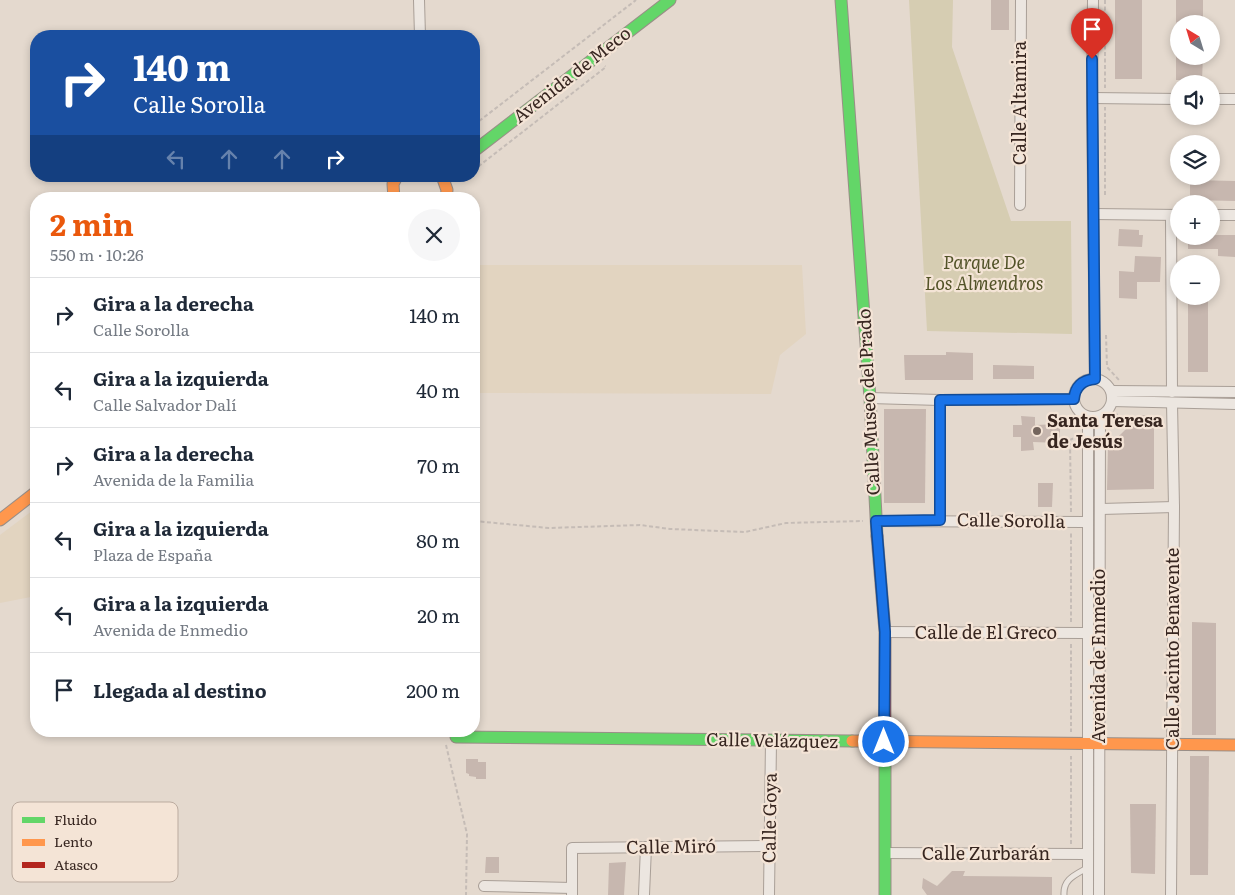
<!DOCTYPE html>
<html lang="es">
<meta charset="utf-8">
<style>
:root{--surface:#fff;--page:#f6f6f7;--text:#1f2937;--muted:#747a83;--line:#e0e1e3;--accent:#ea580c}
body{margin:0;font-family:Literata,serif;background:var(--page);color:var(--text);height:100vh;display:flex;flex-direction:column;font-size:19px;white-space:nowrap}
*{box-sizing:border-box;margin:0}
p{font-size:16px;color:var(--muted)}
.icon{flex:none;width:28px;height:28px;fill:none;stroke:currentColor;stroke-width:2;stroke-linecap:round;stroke-linejoin:round}
.map{position:relative;flex:1;overflow:hidden}
.panel{position:absolute;left:30px;top:192px;width:450px;height:545px;display:flex;flex-direction:column;background:var(--surface);border-radius:20px;box-shadow:0 2px 8px #0003}
.panel>*{flex:none}
.banner{position:absolute;left:30px;top:30px;width:450px;height:152px;border-radius:20px;box-shadow:0 2px 8px #0003;background:#1a4fa0;color:#fff;overflow:hidden}
.needle{width:32px;rotate:322deg}
.fabs{position:absolute;left:1170px;top:15px;display:grid;gap:10px}
.fabs a{display:grid;place-items:center;width:50px;height:50px;border-radius:50%;background:var(--surface);box-shadow:0 2px 8px #0003;font-size:25px}
.pin{position:absolute;display:grid;place-items:center;width:42px;height:42px;color:#fff;margin:-51px -21px;border-radius:50% 50% 50% 0;rotate:-45deg;box-shadow:0 0 5px #0007}
.pin .icon{rotate:45deg}
.me{position:absolute;width:55px;margin:-28px;rotate:0deg;stroke-linejoin:round;filter:drop-shadow(0 0 4px #0008)}
.turn{display:flex;align-items:center;gap:18px;height:105px;padding:0 20px;font-size:22px}
.turn .icon{width:65px;height:65px;stroke-width:2.5}
.turn b{display:block;font-size:35px;line-height:42px}
.lanes{display:flex;align-items:center;height:48px;padding:0 20px;background:#0003;justify-content:center;gap:25px;direction:ltr}
.lanes .off{opacity:.35}
.round{display:grid;place-items:center;flex:none;width:52px;height:52px;border-radius:26px;background:var(--page)}
.summary{display:flex;align-items:center;justify-content:space-between;height:85px;padding:0 20px}
h1{font-size:30px;font-weight:700;line-height:38px;color:var(--accent)}
ul{padding:0;list-style:none}
li{display:flex;align-items:center;gap:15px;height:75px;padding:0 20px;border-top:1px solid var(--line)}
li div{flex:1}
li b{display:block;font-size:19px}
li em{font-style:normal}
.map>svg:first-child{display:block}
.farmland{fill:#e2d4c0}
.green{fill:#d6cdb2}
.building{fill:#c7b7af}
.lines{fill:none;stroke-linecap:round;stroke-linejoin:round}
.lane-casing{stroke:#a99f97;stroke-width:7}
.street-casing{stroke:#a99f97;stroke-width:12}
.fast-casing{stroke:#998e87;stroke-width:13}
.slow-casing{stroke:#998e87;stroke-width:13}
.jam-casing{stroke:#998e87;stroke-width:13}
.path{stroke:#c5bcb6;stroke-width:2;stroke-dasharray:4 2.5;stroke-linecap:butt}
.lane{stroke:#ece6e0;stroke-width:5}
.street{stroke:#ece6e0;stroke-width:10}
.fast{stroke:#63d668;stroke-width:11}
.slow{stroke:#ff974d;stroke-width:11}
.jam{stroke:#b3261e;stroke-width:11}
.route-casing{stroke:#114b97;stroke-width:12}
.route{stroke:#1a73e8;stroke-width:9}
.poi-dot{fill:#74655d;stroke:#f4e4d6;stroke-width:2}
.labels{text-anchor:middle;stroke-width:4.5;stroke-linejoin:round;paint-order:stroke}
.street-label{font-size:18px;fill:#372620;stroke:#f4e4d6}
.park-label{font-size:18px;font-style:italic;fill:#525328;stroke:#f4e4d6}
.poi-label{font-size:18px;font-weight:bold;fill:#372620;stroke:#f4e4d6;text-anchor:start}
.key{fill:#f4e4d6;stroke:#bbab9f;stroke-width:1}
.key-label{font-size:14px;fill:#372620}
</style>
<div class="map">
<svg width="1235" height="895" viewBox="0 0 1235 895">
<rect width="100%" height="100%" fill="#e4d9ce"/>
<g class="farmland">
<path d="M 474,265 L 802,265 L 806,334 L 780,355 L 771,394 L 474,393 Z"/>
<path d="M 36,508 L 36,596 L 0,603 L 0,535 Z"/>
</g>
<path class="green" d="M 909,0 L 953,0 L 952,47 L 1011,221 L 1071,221 L 1072,334 L 927,331 Z"/>
<g class="building">
<rect x="991" y="0" width="18" height="30"/>
<rect x="1115" y="0" width="27" height="79"/>
<rect x="1176" y="0" width="27" height="24"/>
<path d="M 1176,56 L 1203,56 L 1202,80 L 1176,80 Z"/>
<path d="M 1190,180 L 1235,181 L 1235,201 L 1190,200 Z"/>
<path d="M 1119,229 L 1139,230 L 1139,235 L 1143,235 L 1142,247 L 1118,246 Z"/>
<path d="M 1218,235 L 1235,235 L 1235,257 L 1218,256 L 1218,249 L 1188,249 L 1188,236 Z"/>
<path d="M 1135,256 L 1161,257 L 1160,282 L 1137,282 L 1137,299 L 1119,298 L 1119,271 L 1134,272 Z"/>
<rect x="1188" y="296" width="20" height="76"/>
<path d="M 946,352 L 973,353 L 973,380 L 905,380 L 904,355 L 946,355 Z"/>
<path d="M 993,365 L 1034,366 L 1034,379 L 993,379 Z"/>
<path d="M 884,409 L 926,409 L 925,503 L 884,503 Z"/>
<path d="M 1140,415 L 1154,416 L 1154,489 L 1107,490 L 1108,447 Z"/>
<path d="M 1021,416 L 1035,417 L 1035,425 L 1060,424 L 1060,443 L 1033,442 L 1034,450 L 1021,451 L 1021,437 L 1013,437 L 1013,425 L 1022,425 Z"/>
<path d="M 1038,483 L 1053,483 L 1052,507 L 1038,507 Z"/>
<path d="M 1192,622 L 1216,623 L 1216,735 L 1192,735 Z"/>
<path d="M 1190,756 L 1209,756 L 1208,875 L 1190,875 Z"/>
<path d="M 466,759 L 478,759 L 478,762 L 486,762 L 486,779 L 476,779 L 476,777 L 469,776 L 469,774 L 466,773 Z"/>
<path d="M 1130,804 L 1156,804 L 1155,874 L 1131,873 Z"/>
<path d="M 486,857 L 499,857 L 499,873 L 485,873 Z"/>
<path d="M 626,862 L 624,895 L 608,895 L 609,863 Z"/>
<path d="M 952,871 L 965,871 L 963,876 L 1052,877 L 1052,895 L 927,895 L 922,888 L 923,878 L 937,886 Z"/>
</g>
<g class="lines">
<defs>
<path id="lane" d="M 1064,895 C 1063,879 1075,875 1087,868"/>
<g id="street">
<path d="M 419,0 L 420,36"/>
<path d="M 1093,0 L 1092,98 L 1095,379"/>
<path d="M 1092,98 L 1179,99"/>
<path d="M 1211,99 L 1235,99"/>
<path d="M 1020,205 L 1021,0"/>
<path d="M 1094,214 L 1179,215"/>
<path d="M 1171,215 L 1172,392"/>
<path d="M 1211,215 L 1235,215"/>
<circle cx="1093" cy="398" r="19"/>
<path d="M 1111,391 L 1235,392"/>
<path d="M 870,398 L 940,400 L 1074,399"/>
<path d="M 940,400 L 940,520"/>
<path d="M 1112,401 L 1235,404"/>
<path d="M 1101,509 L 1174,507"/>
<path d="M 876,521 L 1087,522"/>
<path d="M 885,632 L 1087,633"/>
<path d="M 885,853 L 1088,854"/>
<path d="M 484,886 L 572,888"/>
<path d="M 572,895 L 572,848 L 770,846"/>
<path d="M 644,895 L 646,847"/>
<path d="M 769,895 L 771,741"/>
<path d="M 1088,895 L 1088,417"/>
<path d="M 1099,895 L 1100,417"/>
<path d="M 1171,895 L 1174,507 L 1172,403"/>
</g>
<g id="fast">
<path d="M 841,0 L 870,398 L 877,536"/>
<path d="M 474,151 L 670,0"/>
<path d="M 456,737 L 852,741"/>
<path d="M 885,740 L 885,895"/>
</g>
<g id="slow">
<path d="M 442,176 L 447,190 L 446,199"/>
<path d="M 394,199 L 393,184 L 397,176"/>
<path d="M 0,520 L 36,492"/>
<path d="M 852,741 L 1235,745"/>
</g>
<path id="jam" d="M 877,536 L 885,632 L 885,740"/>
</defs>
<use href="#lane" class="lane-casing"/>
<use href="#street" class="street-casing"/>
<use href="#fast" class="fast-casing"/>
<use href="#slow" class="slow-casing"/>
<use href="#jam" class="jam-casing"/>
<g class="path">
<path d="M 1105,0 L 1105,88"/>
<path d="M 474,125 L 636,0"/>
<path d="M 474,167 L 475,169 L 606,67 L 605,66"/>
<path d="M 1105,195 L 1105,107"/>
<path d="M 1106,335 L 1107,367 L 1119,380"/>
<path d="M 1110,421 L 1119,412"/>
<path d="M 1071,512 L 1070,440 L 1078,436"/>
<path d="M 474,521 L 549,528 L 640,525 L 670,529 L 745,532 L 786,523 L 863,521"/>
<path d="M 1071,622 L 1071,531"/>
<path d="M 1071,644 L 1071,732"/>
<path d="M 446,745 L 467,834 L 466,895"/>
<path d="M 1071,844 L 1071,756"/>
</g>
<use href="#lane" class="lane"/>
<use href="#street" class="street"/>
<use href="#fast" class="fast"/>
<use href="#slow" class="slow"/>
<use href="#jam" class="jam"/>
</g>
<g class="lines">
<defs>
<path id="route" d="M 884,742 L 885,632 L 876,521 L 940,520 L 940,400 L 1074,399 C 1075,387 1082,380 1095,379 L 1092,59"/>
</defs>
<use href="#route" class="route-casing"/>
<use href="#route" class="route"/>
</g>
<circle class="poi-dot" cx="1037" cy="431" r="5"/>
<g class="labels">
<g class="street-label">
<text transform="translate(572 75) rotate(-38)" y="6">Avenida de Meco</text>
<text transform="translate(1020 103) rotate(-90)" y="6">Calle Altamira</text>
<text transform="translate(869 402) rotate(-93)" y="6">Calle Museo del Prado</text>
<text transform="translate(1011 521) rotate(1)" y="6">Calle Sorolla</text>
<text x="986" y="639">Calle de El Greco</text>
<text transform="translate(1173 649) rotate(-90)" y="6">Calle Jacinto Benavente</text>
<text transform="translate(1099 656) rotate(-90)" y="6">Avenida de Enmedio</text>
<text transform="translate(772 741) rotate(1)" y="6">Calle Velázquez</text>
<text transform="translate(770 818) rotate(-89)" y="6">Calle Goya</text>
<text transform="translate(671 847) rotate(-1)" y="6">Calle Miró</text>
<text x="986" y="860">Calle Zurbarán</text>
</g>
<g class="park-label">
<text x="984" y="269">Parque De<tspan x="984" dy="21">Los Almendros</tspan></text>
</g>
<g class="poi-label">
<text x="1047" y="427">Santa Teresa<tspan x="1047" dy="21">de Jesús</tspan></text>
</g>
</g>
<rect x="12" y="802" width="166" height="80" rx="8" class="key"/>
<rect x="22" y="817" width="23" height="6" fill="#63d668"/>
<rect x="22" y="839" width="23" height="7" fill="#ff974d"/>
<rect x="22" y="862" width="23" height="6" fill="#b3261e"/>
<g class="key-label">
<text x="54" y="825">Fluido</text>
<text x="54" y="847">Lento</text>
<text x="54" y="870">Atasco</text>
</g>
</svg>
<div class="fabs">
<a><svg class="needle" viewBox="-14 -14 28 28"><path d="M0-13l5 13h-10z" fill="#e53935"/><path d="M0 13l5-13h-10z" fill="#747a83"/></svg></a>
<a><svg class="icon" aria-label="sound" viewBox="0 0 24 24"><path d="M4 9h4l5-4v14l-5-4H4zM17 9q2 3 0 6"/></svg></a>
<a><svg class="icon" aria-label="layers" viewBox="0 0 24 24"><path d="M12 4l9 5-9 5-9-5zM3 14l9 5 9-5"/></svg></a>
<a>+</a>
<a>−</a>
</div>
<div class="pin" style="left:1092px;top:59px;background:#d93025"><svg class="icon" aria-label="arrive" viewBox="0 0 24 24"><path d="M6 21V4h12l-3 4 3 4H6"/></svg></div>
<svg class="me" style="left:884px;top:742px" viewBox="-20 -20 40 40"><circle r="17" fill="#1a73e8" stroke="#fff" stroke-width="3"/><path d="M0-11L8 9 0 5-8 9z" fill="#fff"/></svg>
<div class="banner">
<div class="turn"><svg class="icon" aria-label="right" viewBox="0 0 24 24"><path d="M7 20v-9h11M14 6l5 5-5 5"/></svg><div><b>140 m</b>Calle Sorolla</div></div>
<div class="lanes"><svg class="icon off" aria-label="left" viewBox="0 0 24 24"><path d="M17 20v-9H6M10 6l-5 5 5 5"/></svg><svg class="icon off" aria-label="ahead" viewBox="0 0 24 24"><path d="M12 20V5M6 11l6-6 6 6"/></svg><svg class="icon off" aria-label="ahead" viewBox="0 0 24 24"><path d="M12 20V5M6 11l6-6 6 6"/></svg><svg class="icon" aria-label="right" viewBox="0 0 24 24"><path d="M7 20v-9h11M14 6l5 5-5 5"/></svg></div>
</div>
<section class="panel">
<div class="summary"><div><h1>2 min</h1><p>550 m · 10:26</p></div><a class="round"><svg class="icon" aria-label="close" viewBox="0 0 24 24"><path d="M6 6l12 12M18 6L6 18"/></svg></a></div>
<ul>
<li><svg class="icon" aria-label="right" viewBox="0 0 24 24"><path d="M7 20v-9h11M14 6l5 5-5 5"/></svg><div><b>Gira a la derecha</b><p>Calle Sorolla</p></div><em>140 m</em></li>
<li><svg class="icon" aria-label="left" viewBox="0 0 24 24"><path d="M17 20v-9H6M10 6l-5 5 5 5"/></svg><div><b>Gira a la izquierda</b><p>Calle Salvador Dalí</p></div><em>40 m</em></li>
<li><svg class="icon" aria-label="right" viewBox="0 0 24 24"><path d="M7 20v-9h11M14 6l5 5-5 5"/></svg><div><b>Gira a la derecha</b><p>Avenida de la Familia</p></div><em>70 m</em></li>
<li><svg class="icon" aria-label="left" viewBox="0 0 24 24"><path d="M17 20v-9H6M10 6l-5 5 5 5"/></svg><div><b>Gira a la izquierda</b><p>Plaza de España</p></div><em>80 m</em></li>
<li><svg class="icon" aria-label="left" viewBox="0 0 24 24"><path d="M17 20v-9H6M10 6l-5 5 5 5"/></svg><div><b>Gira a la izquierda</b><p>Avenida de Enmedio</p></div><em>20 m</em></li>
<li><svg class="icon" aria-label="arrive" viewBox="0 0 24 24"><path d="M6 21V4h12l-3 4 3 4H6"/></svg><div><b>Llegada al destino</b></div><em>200 m</em></li>
</ul>
</section>
</div>
